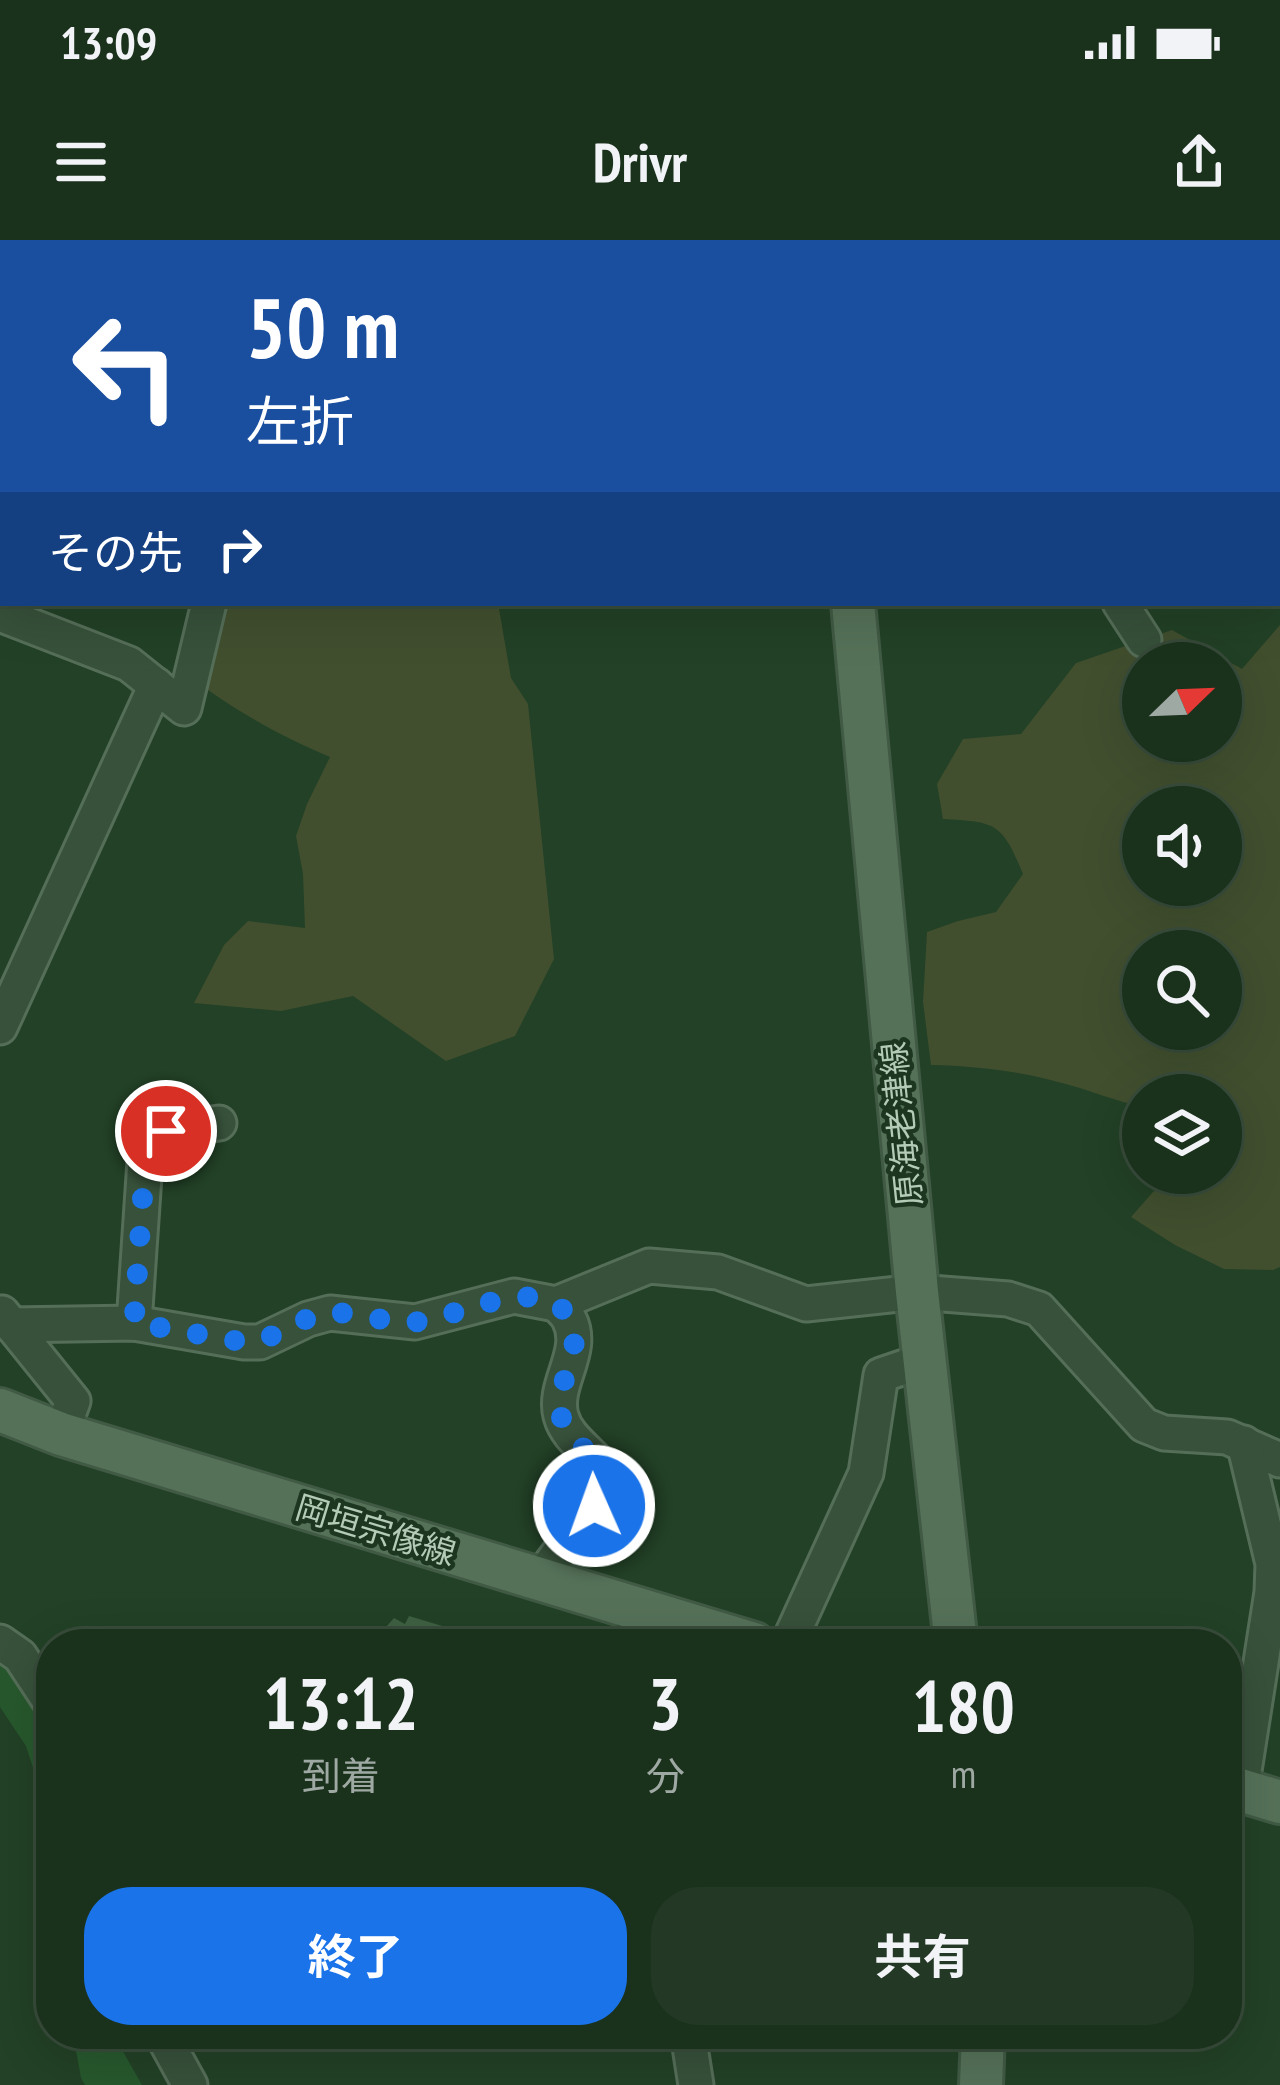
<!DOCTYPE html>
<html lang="ja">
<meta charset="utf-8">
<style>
:root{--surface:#1a311c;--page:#233925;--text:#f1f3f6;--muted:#9fa9a3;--line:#384c3b;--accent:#1a73e8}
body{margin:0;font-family:"PT Sans Narrow","Noto Sans JP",sans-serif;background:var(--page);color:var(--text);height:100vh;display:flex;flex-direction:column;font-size:45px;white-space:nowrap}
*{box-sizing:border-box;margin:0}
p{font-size:39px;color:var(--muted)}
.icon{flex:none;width:66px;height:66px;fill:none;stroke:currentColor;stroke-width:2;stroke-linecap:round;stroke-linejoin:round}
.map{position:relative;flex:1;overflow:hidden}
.panel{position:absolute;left:36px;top:1389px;width:1206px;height:420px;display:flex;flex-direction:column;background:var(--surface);border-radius:48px;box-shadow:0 12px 48px #0002,0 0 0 3px var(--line)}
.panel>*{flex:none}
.hud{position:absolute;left:0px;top:0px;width:1281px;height:366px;box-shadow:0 12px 48px #0002,0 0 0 3px var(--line);background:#1a4fa0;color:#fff;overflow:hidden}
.needle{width:78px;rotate:67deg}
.fabs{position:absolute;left:1122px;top:402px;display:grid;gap:24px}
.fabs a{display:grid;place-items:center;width:120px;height:120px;border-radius:50%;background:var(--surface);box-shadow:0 12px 48px #0002,0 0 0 3px var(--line);font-size:60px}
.pin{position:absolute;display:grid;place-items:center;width:102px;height:102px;color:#fff;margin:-51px;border:6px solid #fff;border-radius:50%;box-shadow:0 3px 12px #0007}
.me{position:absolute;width:132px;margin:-66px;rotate:358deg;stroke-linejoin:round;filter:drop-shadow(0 0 9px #0008)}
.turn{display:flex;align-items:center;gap:42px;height:252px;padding:0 48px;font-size:54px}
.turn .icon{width:156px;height:156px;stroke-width:2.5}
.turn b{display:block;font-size:84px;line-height:102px}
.then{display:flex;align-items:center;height:114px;padding:0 48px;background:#0003;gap:24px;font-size:45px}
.eta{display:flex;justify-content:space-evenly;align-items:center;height:204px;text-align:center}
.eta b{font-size:72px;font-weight:700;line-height:84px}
.cta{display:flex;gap:24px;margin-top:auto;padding:24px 48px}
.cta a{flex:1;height:138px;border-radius:48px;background:var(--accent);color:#fff;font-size:48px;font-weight:700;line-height:138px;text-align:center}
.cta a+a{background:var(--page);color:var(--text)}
.status{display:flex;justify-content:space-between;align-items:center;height:84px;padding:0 60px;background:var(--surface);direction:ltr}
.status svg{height:33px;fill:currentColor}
header{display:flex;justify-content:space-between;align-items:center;height:156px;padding:0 48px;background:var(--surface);font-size:54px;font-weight:700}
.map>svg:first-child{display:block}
.green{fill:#414f2f;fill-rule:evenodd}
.water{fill:#27582d}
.building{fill:#3e6042}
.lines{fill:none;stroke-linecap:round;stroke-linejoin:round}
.minor-casing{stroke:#556e58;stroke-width:39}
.major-casing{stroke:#405a44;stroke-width:48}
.minor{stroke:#37513a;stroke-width:33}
.major{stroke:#557158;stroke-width:42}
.route{stroke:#1a73e8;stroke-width:21;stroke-dasharray:0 37.8}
.labels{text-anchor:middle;stroke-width:9;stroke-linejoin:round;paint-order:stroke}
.street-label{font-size:33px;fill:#b3cbb7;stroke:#1c361f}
</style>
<div class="status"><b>13:09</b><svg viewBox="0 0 49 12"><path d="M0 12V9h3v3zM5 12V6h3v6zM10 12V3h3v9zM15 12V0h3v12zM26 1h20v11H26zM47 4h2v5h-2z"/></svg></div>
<header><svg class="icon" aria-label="menu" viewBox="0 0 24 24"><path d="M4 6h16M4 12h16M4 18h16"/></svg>Drivr<svg class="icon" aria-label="share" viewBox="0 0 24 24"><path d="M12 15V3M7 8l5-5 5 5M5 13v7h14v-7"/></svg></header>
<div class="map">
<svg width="1280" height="1845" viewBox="0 0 1280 1845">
<rect width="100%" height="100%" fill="#224126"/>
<g class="green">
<path d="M 216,363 L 498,363 L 511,438 L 528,464 L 554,719 L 515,796 L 446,821 L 353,756 L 281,771 L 194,763 L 224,705 L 248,681 L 305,688 L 303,634 L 296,596 L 307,564 L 330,517 C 283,497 248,478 205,448 Z"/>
<path d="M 1280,385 L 1280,1027 L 1273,1030 L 1224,1029 L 1175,1005 L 1131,977 L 1153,952 L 1185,933 L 1221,933 L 1221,855 L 1143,855 L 1143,867 C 1115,861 1089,850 1062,843 C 1019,831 976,826 931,825 L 923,762 L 927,692 L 958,681 L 996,672 L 1023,634 C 1002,583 997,582 943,579 L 937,544 L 963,499 L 1021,494 L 1076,423 L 1172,390 L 1242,429 ZM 1143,423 L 1221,423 L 1221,501 L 1143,501 ZM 1143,567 L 1221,567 L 1221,645 L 1143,645 ZM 1143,711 L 1221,711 L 1221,789 L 1143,789 Z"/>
</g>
<g class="water">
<path d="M 0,1416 L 9,1423 L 47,1479 L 51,1490 L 51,1583 L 26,1506 L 0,1467 Z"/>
<path d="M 73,1794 L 113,1794 L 142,1845 L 85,1845 L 81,1838 Z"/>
</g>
<path class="building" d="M 409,1376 L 439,1385 L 478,1396 L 475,1404 L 371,1404 L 394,1378 L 405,1384 Z"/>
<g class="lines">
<defs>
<g id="minor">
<path d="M 44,0 L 44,3"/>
<path d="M 280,0 L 281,3"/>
<path d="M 1239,3 L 1242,0"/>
<path d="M 1278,230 L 1280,228"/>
<path d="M 1120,363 L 1144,400"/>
<path d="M 0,374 L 129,424 L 184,468 L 209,363"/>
<path d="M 0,787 L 156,445"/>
<path d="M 2,1073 L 73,1161 L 61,1194"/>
<path d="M 134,1083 L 145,921 L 153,901 L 166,891 L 219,883"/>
<path d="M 11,1085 L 134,1083 L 244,1102 L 260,1102 L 308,1079 L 330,1073 L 415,1082 L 514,1056 L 556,1064 L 649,1026 L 718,1032 L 806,1064 L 917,1052 L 1008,1059 L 1039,1069 L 1144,1185 L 1164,1193 L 1227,1197 L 1280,1220"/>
<path d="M 539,1340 L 594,1266 L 608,1238 C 597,1214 568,1202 561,1176 C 552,1144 586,1111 569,1079 C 566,1073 561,1069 556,1064"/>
<path d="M 632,1369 L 636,1404"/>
<path d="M 0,1402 L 20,1416 L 51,1463"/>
<path d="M 788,1404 L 866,1233 L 881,1135 L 925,1120"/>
<path d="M 1241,1550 L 1272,1352 L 1273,1324 L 1244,1203"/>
<path d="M 162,1794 L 190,1845"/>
<path d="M 688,1794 L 696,1845"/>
</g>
<g id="major">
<path d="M 871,3 L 872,0"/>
<path d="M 853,363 L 917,1052 L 956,1404"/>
<path d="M 0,1170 L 61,1194 L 754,1404"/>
<path d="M 1227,1546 L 1280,1562"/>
<path d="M 981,1845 L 983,1794"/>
</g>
</defs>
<use href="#minor" class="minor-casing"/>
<use href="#major" class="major-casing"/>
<use href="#minor" class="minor"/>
<use href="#major" class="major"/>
</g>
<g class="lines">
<path class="route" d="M 166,891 L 153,901 L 145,921 L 134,1083 L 244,1102 C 276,1102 299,1075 331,1073 C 358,1071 386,1084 414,1082 C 453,1080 544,1028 570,1080 C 585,1110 556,1141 560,1171 C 564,1199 597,1214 608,1238 L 594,1266"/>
</g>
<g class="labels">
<g class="street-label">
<text transform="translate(901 884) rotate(-96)" y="12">原海老津線</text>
<text transform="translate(376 1290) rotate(17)" y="12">岡垣宗像線</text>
</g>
</g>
</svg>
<div class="fabs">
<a><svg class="needle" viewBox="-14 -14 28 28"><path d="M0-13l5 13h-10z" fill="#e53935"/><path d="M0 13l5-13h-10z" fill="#9fa9a3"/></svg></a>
<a><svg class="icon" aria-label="sound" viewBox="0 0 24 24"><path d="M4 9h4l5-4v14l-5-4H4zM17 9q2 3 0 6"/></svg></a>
<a><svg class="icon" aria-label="search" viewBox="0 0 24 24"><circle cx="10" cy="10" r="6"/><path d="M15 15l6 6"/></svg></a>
<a><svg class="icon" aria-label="layers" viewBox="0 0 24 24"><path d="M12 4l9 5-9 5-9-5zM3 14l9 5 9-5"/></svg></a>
</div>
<div class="pin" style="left:166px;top:891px;background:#d93025"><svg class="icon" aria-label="arrive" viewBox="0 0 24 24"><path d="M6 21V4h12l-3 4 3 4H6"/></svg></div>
<svg class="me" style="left:594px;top:1266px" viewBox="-20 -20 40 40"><circle r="17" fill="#1a73e8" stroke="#fff" stroke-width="3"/><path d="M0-11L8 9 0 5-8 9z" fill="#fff"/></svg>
<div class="hud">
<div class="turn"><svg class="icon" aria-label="left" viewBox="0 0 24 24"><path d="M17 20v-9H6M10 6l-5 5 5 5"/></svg><div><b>50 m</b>左折</div></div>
<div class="then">その先<svg class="icon" aria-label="right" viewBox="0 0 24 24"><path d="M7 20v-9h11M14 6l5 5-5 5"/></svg></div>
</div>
<section class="panel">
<div class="eta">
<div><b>13:12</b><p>到着</p></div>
<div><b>3</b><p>分</p></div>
<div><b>180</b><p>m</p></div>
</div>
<div class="cta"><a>終了</a><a>共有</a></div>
</section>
</div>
